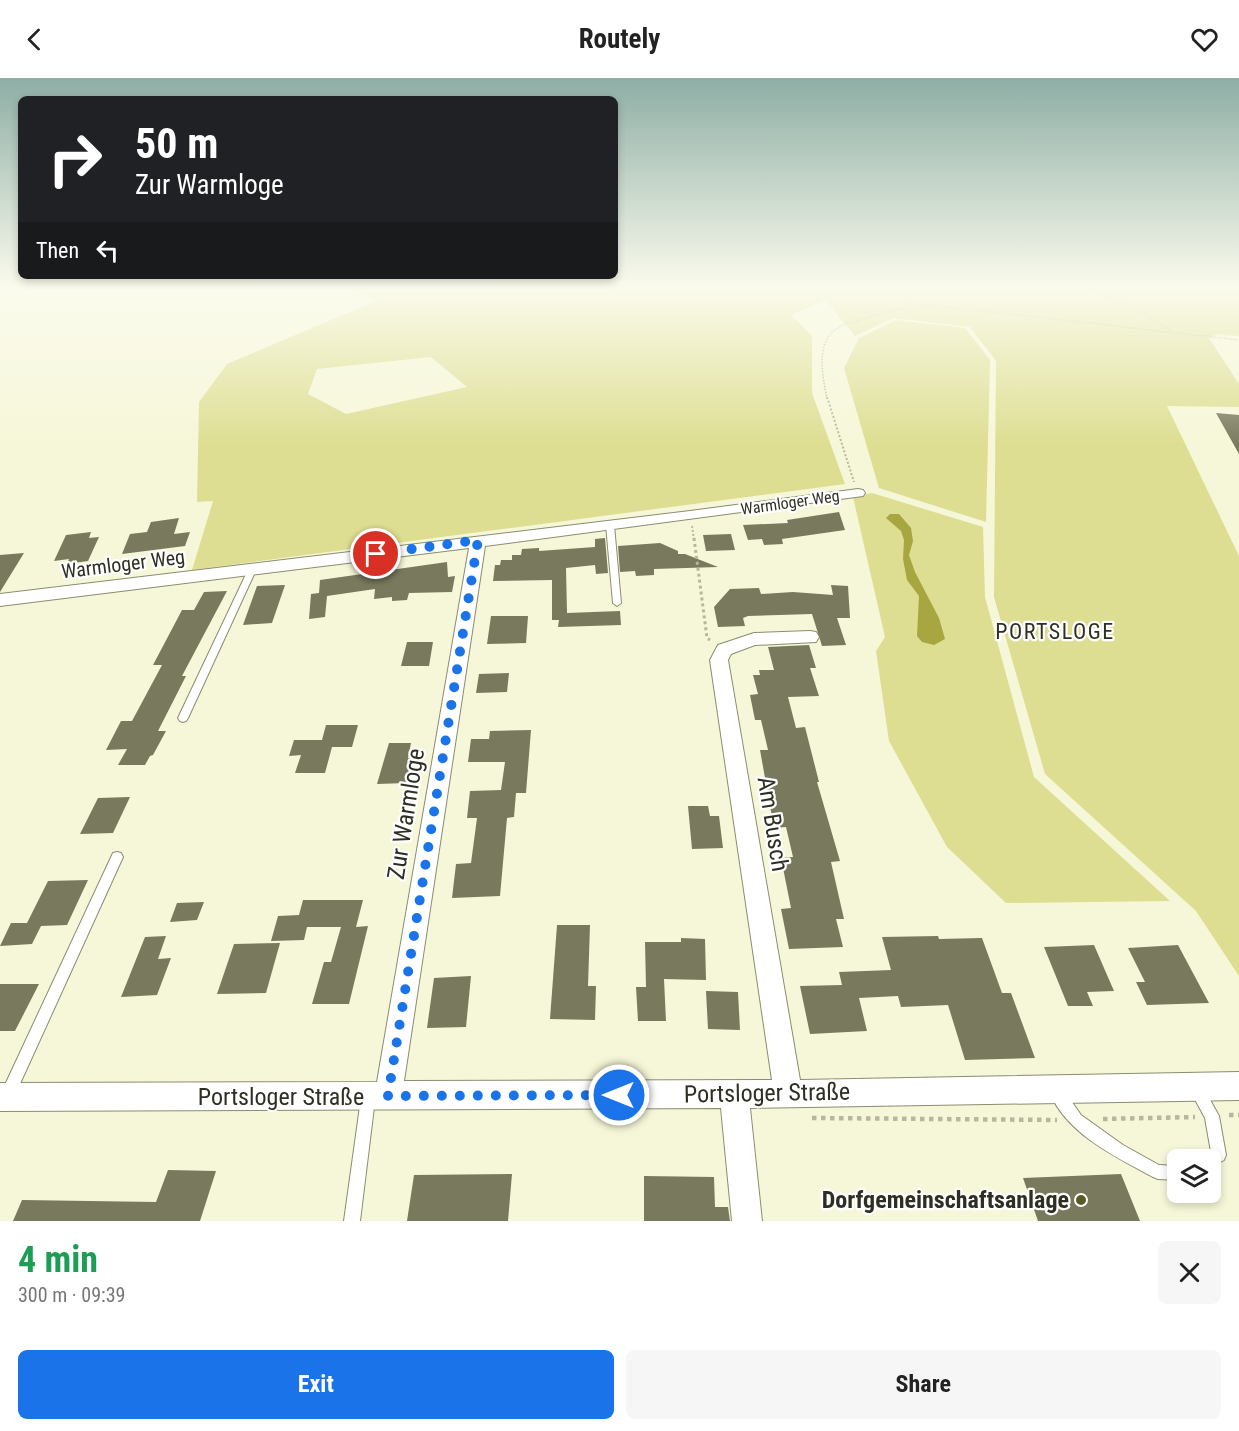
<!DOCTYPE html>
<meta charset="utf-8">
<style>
:root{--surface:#fff;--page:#f6f6f6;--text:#222;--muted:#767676;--accent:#1a73e8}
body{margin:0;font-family:"Roboto Condensed",sans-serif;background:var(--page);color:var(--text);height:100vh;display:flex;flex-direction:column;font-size:22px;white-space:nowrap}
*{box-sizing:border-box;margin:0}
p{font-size:20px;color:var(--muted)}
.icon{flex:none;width:33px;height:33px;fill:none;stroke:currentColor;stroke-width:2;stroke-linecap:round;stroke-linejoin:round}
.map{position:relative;height:1143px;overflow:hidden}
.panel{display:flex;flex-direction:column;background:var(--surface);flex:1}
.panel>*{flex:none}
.hud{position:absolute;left:18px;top:18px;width:600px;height:183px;border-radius:9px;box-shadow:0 3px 9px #0003;background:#202124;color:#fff;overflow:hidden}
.buttons{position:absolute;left:1167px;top:1071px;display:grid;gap:12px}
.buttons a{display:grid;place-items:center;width:54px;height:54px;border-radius:9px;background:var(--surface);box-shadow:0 3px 9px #0003;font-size:30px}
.pin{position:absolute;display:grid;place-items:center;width:51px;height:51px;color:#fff;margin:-26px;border:3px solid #fff;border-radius:50%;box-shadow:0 2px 6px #0007}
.me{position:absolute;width:66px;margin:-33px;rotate:270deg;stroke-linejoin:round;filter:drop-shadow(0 0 4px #0008)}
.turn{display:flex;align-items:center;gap:21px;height:126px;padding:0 18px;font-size:27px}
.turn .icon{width:78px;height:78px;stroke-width:2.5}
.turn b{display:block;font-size:42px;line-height:51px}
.then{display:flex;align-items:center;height:57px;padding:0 18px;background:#0003;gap:12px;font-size:22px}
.round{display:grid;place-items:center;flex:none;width:63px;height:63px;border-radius:9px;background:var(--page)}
.overview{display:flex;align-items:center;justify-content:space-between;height:102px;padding:0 18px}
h1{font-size:36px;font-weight:700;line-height:45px;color:#1e9e55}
.primary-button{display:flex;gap:12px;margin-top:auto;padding:12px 18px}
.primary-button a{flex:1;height:69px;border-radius:9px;background:var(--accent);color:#fff;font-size:24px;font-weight:700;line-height:69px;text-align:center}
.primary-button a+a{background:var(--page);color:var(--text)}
header{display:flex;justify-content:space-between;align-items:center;height:78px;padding:0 18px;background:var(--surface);font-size:27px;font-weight:700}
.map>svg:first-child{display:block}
.green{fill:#ddde91;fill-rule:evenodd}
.water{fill:#a7a641}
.building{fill:#79795e}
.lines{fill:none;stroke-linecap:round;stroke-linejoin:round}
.lane-casing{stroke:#8b8c70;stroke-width:2}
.street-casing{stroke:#8b8c70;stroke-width:2}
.path-far3{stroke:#b6b79e;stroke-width:1.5;stroke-dasharray:1.5 1.5;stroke-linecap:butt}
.path-far2{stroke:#b6b79e;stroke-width:2;stroke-dasharray:2 2;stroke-linecap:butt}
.path-far1{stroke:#b6b79e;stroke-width:3;stroke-dasharray:3 3;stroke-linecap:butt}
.path{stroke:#b6b79e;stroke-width:4.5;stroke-dasharray:4.5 4.5;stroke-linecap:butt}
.lane{fill:#fff;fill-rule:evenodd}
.street{fill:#fff;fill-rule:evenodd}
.route{stroke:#1a73e8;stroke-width:10;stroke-dasharray:0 18}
.poi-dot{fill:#5a5a27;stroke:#fff;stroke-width:2}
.labels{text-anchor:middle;stroke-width:4.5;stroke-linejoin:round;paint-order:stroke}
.far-street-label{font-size:16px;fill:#2e2f23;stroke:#fff}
.street-label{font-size:20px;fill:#2e2f23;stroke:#fff}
.quarter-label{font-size:22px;letter-spacing:1.5px;fill:#2e2f23;stroke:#fff}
.near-street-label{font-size:24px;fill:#2e2f23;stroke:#fff}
.near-poi-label{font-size:24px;font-weight:bold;fill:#2e2f23;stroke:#fff;text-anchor:end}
</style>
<header><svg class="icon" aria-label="back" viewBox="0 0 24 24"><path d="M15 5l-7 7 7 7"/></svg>Routely<svg class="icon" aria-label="heart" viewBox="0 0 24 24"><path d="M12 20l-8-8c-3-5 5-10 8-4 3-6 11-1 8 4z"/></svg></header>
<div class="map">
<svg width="1239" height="1143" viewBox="0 0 1239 1143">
<rect width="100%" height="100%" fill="#f6f7d8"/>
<g class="green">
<path d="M 366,208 L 1239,208 L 1239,258 L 1218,256 L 1209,260 L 1239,306 L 1239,329 L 1167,328 L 1239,478 L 1239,898 L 1196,833 L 1045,696 L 994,519 L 996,283 L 970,249 L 894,240 L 855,258 L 825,222 L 791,237 L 812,258 L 812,315 L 845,406 L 192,492 L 213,423 L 197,424 L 199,324 L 227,286 L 376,223 L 352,212 ZM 431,279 L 467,309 L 346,336 L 308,316 L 317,291 Z"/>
<path d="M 896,242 L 965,250 L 990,282 L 986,444 L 879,410 L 844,290 L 859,260 Z"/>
<path d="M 872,415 L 983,449 L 985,519 L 1034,699 L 1170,823 L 1006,825 L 947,769 L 889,663 L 876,573 L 885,559 L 853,419 Z"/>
</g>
<path class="water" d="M 890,436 L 899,436 L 911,450 L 913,463 L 909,477 L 915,494 L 939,540 L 945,561 L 934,567 L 922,564 L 917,558 L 919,518 L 907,502 L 903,481 L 904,462 L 901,453 L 886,440 Z"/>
<g class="building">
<path d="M 1216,335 L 1239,337 L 1239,376 Z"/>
<path d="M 839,434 L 845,452 L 782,461 L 783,466 L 764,467 L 762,461 L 748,462 L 743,447 L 788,445 L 787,442 Z"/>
<path d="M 179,440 L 174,456 L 190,454 L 185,468 L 122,476 L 130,456 L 147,454 L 151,444 Z"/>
<path d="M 91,454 L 89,460 L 99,459 L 88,483 L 67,486 L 69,481 L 54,483 L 66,457 Z"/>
<path d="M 731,456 L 735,472 L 706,473 L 703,457 Z"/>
<path d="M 605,460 L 608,495 L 596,496 L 595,487 L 566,490 L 567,535 L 620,533 L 621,547 L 558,549 L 559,542 L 552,542 L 552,502 L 493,503 L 495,487 L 500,487 L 501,482 L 512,482 L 512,477 L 521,477 L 522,471 L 539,470 L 539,473 L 595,469 L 595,461 Z"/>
<path d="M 660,465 L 678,473 L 678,476 L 685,476 L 718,489 L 654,491 L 654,497 L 636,498 L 635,493 L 620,494 L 618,468 Z"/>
<path d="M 24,475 L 0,514 L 0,477 Z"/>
<path d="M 447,484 L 448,499 L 455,498 L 452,514 L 409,515 L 407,522 L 392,523 L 392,519 L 374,521 L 375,511 L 327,518 L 325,539 L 309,541 L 311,516 L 319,515 L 320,502 Z"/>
<path d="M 285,507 L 272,545 L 243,547 L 257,508 Z"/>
<path d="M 831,507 L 848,508 L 850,540 L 837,540 L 846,567 L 822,568 L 812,536 L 748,538 L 743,540 L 745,548 L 718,549 L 714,529 L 730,511 L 759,510 L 761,516 L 793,514 L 833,517 Z"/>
<path d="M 227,513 L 182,598 L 186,598 L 158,653 L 166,653 L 153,677 L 150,678 L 145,687 L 118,687 L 127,671 L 106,672 L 121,643 L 132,643 L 162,587 L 153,587 L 182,532 L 194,532 L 204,514 Z"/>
<path d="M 491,538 L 528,538 L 526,565 L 487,566 Z"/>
<path d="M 407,564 L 433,564 L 429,588 L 401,588 Z"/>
<path d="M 809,567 L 816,590 L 810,590 L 819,618 L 788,619 L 796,650 L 805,649 L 819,704 L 817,704 L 840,783 L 831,784 L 844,841 L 836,841 L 843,869 L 789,871 L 781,831 L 791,830 L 781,780 L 793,779 L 786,749 L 774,750 L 760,672 L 768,672 L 761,642 L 755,642 L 750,617 L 758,616 L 753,597 L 760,597 L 759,592 L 774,592 L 768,569 Z"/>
<path d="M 509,595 L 507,614 L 476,615 L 479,596 Z"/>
<path d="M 326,647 L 358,647 L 352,669 L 332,669 L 325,695 L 295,695 L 301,677 L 289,678 L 294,662 L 322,662 Z"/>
<path d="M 531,652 L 526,715 L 516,715 L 514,739 L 507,740 L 500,818 L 452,820 L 456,786 L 471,785 L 477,740 L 467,740 L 470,713 L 501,712 L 505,684 L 468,684 L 471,661 L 489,661 L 490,653 Z"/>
<path d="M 389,665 L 411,665 L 408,680 L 412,680 L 407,705 L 377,706 Z"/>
<path d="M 130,719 L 113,755 L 80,756 L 98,720 Z"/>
<path d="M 688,728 L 708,728 L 710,738 L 719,738 L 723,770 L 692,771 Z"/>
<path d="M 88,802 L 67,847 L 41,848 L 32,866 L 0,868 L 11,845 L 27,845 L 48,803 Z"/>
<path d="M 303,822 L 363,822 L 356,849 L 368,848 L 349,926 L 312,926 L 324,884 L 331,884 L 341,849 L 307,849 L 304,862 L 271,863 L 278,838 L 299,837 Z"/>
<path d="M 204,824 L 197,842 L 170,844 L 177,825 Z"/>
<path d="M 557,847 L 590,847 L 588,908 L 596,908 L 595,942 L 550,941 Z"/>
<path d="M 166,858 L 158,881 L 171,880 L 157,917 L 121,919 L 145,859 Z"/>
<path d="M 938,858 L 939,861 L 982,860 L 1002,915 L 1011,915 L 1035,980 L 965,982 L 948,927 L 901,929 L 898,918 L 859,920 L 867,953 L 810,956 L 800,908 L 842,907 L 839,894 L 891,892 L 882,859 Z"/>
<path d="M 681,860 L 705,861 L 706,902 L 664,901 L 666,943 L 638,943 L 636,909 L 646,909 L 645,864 L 681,864 Z"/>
<path d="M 280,865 L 266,915 L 217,916 L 234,866 Z"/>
<path d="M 1094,867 L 1114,913 L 1087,914 L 1093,928 L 1068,928 L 1044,869 Z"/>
<path d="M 1178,867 L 1209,925 L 1147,927 L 1136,904 L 1145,904 L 1128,870 Z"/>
<path d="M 471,898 L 466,949 L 427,950 L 434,900 Z"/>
<path d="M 0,906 L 39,906 L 15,953 L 0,953 Z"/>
<path d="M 706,913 L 738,914 L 740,952 L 708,951 Z"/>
<path d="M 168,1092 L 216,1093 L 200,1143 L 13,1143 L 22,1122 L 156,1124 Z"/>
<path d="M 512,1096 L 508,1143 L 407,1143 L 414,1097 Z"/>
<path d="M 1121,1096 L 1140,1143 L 1038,1143 L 1023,1100 Z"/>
<path d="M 644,1098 L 714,1099 L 715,1129 L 728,1129 L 730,1143 L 644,1143 Z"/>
</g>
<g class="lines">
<defs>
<g id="lane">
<path d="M 607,445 L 613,445 L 614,447 L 621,525 L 617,528 L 613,525 L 606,447 Z"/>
<path d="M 252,489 L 256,492 L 188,640 L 186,643 L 183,644 L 180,643 L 178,640 L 248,492 Z"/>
<path d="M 117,774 L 121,775 L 123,779 L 14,1019 L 9,1021 L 4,1019 L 2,1014 L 4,1009 L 113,775 Z"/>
<path d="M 1198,1007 L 1203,1009 L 1219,1038 L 1226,1077 L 1224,1082 L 1210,1090 L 1210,1082 L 1203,1082 L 1205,1078 L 1211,1074 L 1205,1040 L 1191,1014 L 1193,1009 Z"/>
<path d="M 1057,1008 L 1062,1010 L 1081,1037 L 1123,1067 L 1159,1087 L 1178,1088 L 1178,1102 L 1158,1101 L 1153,1099 C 1116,1079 1067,1056 1050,1015 L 1052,1010 Z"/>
<path d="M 368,1014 L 373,1016 L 375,1021 L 360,1143 L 344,1143 L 361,1021 L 363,1016 Z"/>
</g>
<path id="street" d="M 858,411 L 863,412 L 865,415 L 863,418 L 485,468 L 404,1003 L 772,1002 L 710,582 L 718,567 L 754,555 L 810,553 L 816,554 L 819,559 L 816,564 L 755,567 L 731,576 L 728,582 L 800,1002 L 1239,994 L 1239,1022 L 750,1030 L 762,1143 L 732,1143 L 721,1030 L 0,1033 L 0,1005 L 377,1004 L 469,470 L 0,528 L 0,516 L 690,433 Z"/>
</defs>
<use href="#lane" class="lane-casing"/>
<use href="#street" class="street-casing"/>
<g class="path-far3">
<path d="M 1083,208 L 1140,232 L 1169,252"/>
<path d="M 0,222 L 2,208"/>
<path d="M 905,227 L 908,208"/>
<path d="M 827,321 C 823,300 815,265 836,251 C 845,245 857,243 867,240 C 888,233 908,228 930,227 L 1239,262"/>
</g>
<g class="path-far2">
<path d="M 827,319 L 854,404"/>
<path d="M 692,448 L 694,462"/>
</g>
<path class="path-far1" d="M 694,460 L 707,560 L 710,562"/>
<g class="path">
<path d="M 1229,1037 L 1239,1037"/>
<path d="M 812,1040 L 1057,1042"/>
<path d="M 1103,1041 L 1195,1039"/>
</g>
<use href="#lane" class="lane"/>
<use href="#street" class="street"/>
</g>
<linearGradient id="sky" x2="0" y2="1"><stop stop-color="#8eaea5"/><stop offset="0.57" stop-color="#fbfbed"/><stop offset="1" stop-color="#fbfbed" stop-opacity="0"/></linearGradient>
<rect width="1239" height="368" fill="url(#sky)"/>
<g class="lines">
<path class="route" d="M 376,476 L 478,462 L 388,1018 L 619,1017"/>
</g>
<circle class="poi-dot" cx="1081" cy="1122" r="6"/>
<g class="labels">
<g class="far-street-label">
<text transform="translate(790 424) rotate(-8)" y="6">Warmloger Weg</text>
</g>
<g class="street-label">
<text transform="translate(123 486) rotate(-7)" y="7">Warmloger Weg</text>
</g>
<g class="quarter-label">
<text x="1055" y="561">PORTSLOGE</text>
</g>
<g class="near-street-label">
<text transform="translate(406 736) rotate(-81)" y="8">Zur Warmloge</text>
<text transform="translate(773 746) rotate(81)" y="8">Am Busch</text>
<text transform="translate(767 1015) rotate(-1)" y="8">Portsloger Straße</text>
<text x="281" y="1027">Portsloger Straße</text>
</g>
<g class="near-poi-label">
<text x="1069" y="1130">Dorfgemeinschaftsanlage</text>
</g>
</g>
</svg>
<div class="buttons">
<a><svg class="icon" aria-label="layers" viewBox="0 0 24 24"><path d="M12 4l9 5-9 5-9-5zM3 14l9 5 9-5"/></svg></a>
</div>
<div class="pin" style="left:376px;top:476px;background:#d93025"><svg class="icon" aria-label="arrive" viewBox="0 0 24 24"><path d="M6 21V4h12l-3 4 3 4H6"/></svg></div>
<svg class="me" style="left:619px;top:1017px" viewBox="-20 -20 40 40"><circle r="17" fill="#1a73e8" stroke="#fff" stroke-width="3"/><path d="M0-11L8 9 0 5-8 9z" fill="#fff"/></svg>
<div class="hud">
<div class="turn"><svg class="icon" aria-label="right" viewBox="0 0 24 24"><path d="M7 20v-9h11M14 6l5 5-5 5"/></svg><div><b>50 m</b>Zur Warmloge</div></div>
<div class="then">Then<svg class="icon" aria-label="left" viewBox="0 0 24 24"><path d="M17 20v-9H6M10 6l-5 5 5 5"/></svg></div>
</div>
</div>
<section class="panel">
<div class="overview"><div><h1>4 min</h1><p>300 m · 09:39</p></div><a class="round"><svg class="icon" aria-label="close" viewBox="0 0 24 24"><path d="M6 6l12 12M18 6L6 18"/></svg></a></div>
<div class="primary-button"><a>Exit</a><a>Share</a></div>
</section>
